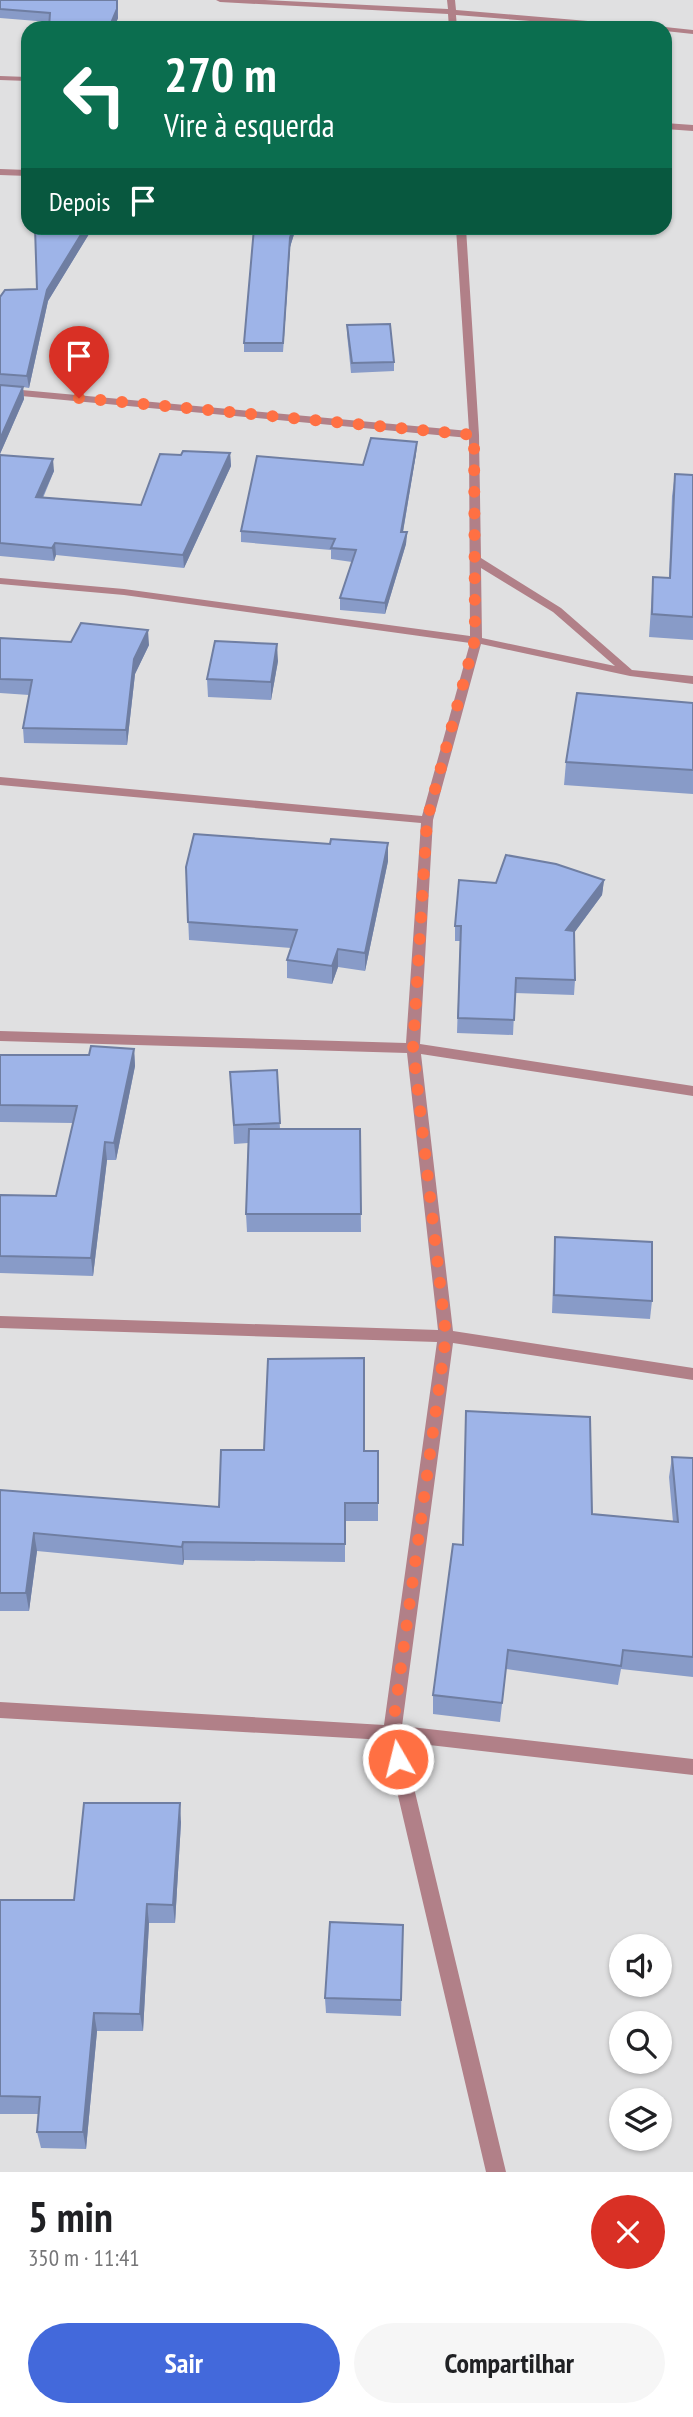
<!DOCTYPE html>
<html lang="pt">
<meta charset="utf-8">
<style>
:root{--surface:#fff;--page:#f6f6f6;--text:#202124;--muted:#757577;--accent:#4369db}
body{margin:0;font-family:"PT Sans Narrow",sans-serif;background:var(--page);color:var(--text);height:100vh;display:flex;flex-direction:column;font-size:26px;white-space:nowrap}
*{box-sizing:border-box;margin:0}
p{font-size:23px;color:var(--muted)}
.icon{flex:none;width:38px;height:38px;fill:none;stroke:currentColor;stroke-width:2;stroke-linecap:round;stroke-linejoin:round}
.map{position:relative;height:2172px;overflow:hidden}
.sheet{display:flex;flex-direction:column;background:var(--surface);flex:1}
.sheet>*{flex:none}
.guide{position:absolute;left:21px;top:21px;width:651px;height:214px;border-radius:21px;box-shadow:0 2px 5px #0004;background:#0b6e4f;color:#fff;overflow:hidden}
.fabs{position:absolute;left:609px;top:1934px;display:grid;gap:14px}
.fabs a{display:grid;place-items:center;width:63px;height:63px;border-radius:50%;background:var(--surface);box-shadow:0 2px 5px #0004;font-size:35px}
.pin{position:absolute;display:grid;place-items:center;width:60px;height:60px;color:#fff;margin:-72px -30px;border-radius:50% 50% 50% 0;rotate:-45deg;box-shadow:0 0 7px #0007}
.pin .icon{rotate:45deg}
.me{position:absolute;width:77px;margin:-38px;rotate:352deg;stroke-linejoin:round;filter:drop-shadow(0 0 5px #0008)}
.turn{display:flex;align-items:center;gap:24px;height:147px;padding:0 28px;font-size:32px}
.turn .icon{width:91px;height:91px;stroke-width:2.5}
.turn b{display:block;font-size:49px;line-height:60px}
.then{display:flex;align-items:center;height:66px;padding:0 28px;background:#0003;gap:14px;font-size:26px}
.round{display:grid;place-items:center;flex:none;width:74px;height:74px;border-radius:37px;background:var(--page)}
.overview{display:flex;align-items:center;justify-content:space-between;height:119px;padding:0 28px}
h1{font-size:42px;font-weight:700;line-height:52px}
.button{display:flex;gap:14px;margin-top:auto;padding:14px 28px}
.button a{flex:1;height:80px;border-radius:42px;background:var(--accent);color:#fff;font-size:28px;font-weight:700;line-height:80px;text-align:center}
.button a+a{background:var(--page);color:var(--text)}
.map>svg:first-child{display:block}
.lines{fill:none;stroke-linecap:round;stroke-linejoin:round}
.street{fill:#b18088;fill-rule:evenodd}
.wall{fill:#889bc8}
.shaded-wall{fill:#6f7ea2}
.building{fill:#9eb4e8;stroke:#6f7ea2;stroke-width:2}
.route{stroke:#ff7043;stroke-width:12;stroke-dasharray:0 21.6}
</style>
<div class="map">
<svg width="693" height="2172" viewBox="0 0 693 2172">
<rect width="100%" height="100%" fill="#e0e0e1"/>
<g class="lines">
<g class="street">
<path d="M 216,0 L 265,0 L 448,9 L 447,0 L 455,0 L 456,10 L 647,26 L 651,28 L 618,28 L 456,15 L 457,28 L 449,28 L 448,14 L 220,2 Z"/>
<path d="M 665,27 L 693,30 L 693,34 L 665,31 L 665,28 L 662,28 Z"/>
<path d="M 0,76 L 28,77 L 28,81 L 0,80 Z"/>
<path d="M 665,123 L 693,125 L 693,131 L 665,129 Z"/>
<path d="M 0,169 L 28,170 L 28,176 L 0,175 Z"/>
<path d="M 456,228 L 466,228 L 479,435 L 481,558 L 561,608 L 632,670 L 693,676 L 693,684 L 630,676 L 481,644 L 433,820 L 420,1044 L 693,1086 L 693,1096 L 421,1054 L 453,1331 L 693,1368 L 693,1380 L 453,1343 L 402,1726 L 693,1759 L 693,1775 L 403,1742 L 506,2172 L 486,2172 L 385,1740 L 0,1718 L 0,1702 L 384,1725 L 437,1342 L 0,1328 L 0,1316 L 438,1330 L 407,1053 L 0,1041 L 0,1031 L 406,1043 L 421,823 L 0,785 L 0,777 L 422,816 L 470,643 L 124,595 L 0,584 L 0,578 L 124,589 L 470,636 L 469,438 L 0,394 L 0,388 L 469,431 ZM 481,568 L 553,612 L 615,666 L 482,638 Z"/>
</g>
</g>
<g class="wall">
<path d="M 0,0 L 118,0 L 118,18 L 114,28 L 49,28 L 49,22 L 0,18 Z"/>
<path d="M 28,104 L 28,122 L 24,122 L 23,112 Z"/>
<path d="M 35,228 L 89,228 L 89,234 L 48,301 L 29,388 L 23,387 L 24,399 L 0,454 L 0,297 L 37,289 Z"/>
<path d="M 254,228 L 296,228 L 290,247 L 283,352 L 244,352 L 244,343 Z"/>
<path d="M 347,325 L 394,362 L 394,371 L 351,373 L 347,334 Z"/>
<path d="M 417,442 L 416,454 L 403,532 L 407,532 L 406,544 L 385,614 L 340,610 L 340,598 L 352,562 L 331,559 L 331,550 L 241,542 L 241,531 L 363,465 Z"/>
<path d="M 230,453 L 231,466 L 184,568 L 56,555 L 54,561 L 0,556 L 0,455 L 54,471 L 43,498 L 141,505 L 181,455 Z"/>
<path d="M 675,474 L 693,475 L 693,640 L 649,637 L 653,577 L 669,578 L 672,496 Z"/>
<path d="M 0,638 L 149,645 L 135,674 L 127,745 L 24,743 L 23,728 L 29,695 L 0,693 Z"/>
<path d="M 278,661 L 271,700 L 208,697 L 207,679 Z"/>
<path d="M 693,703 L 693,794 L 564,785 L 566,762 Z"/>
<path d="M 388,843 L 388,861 L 365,971 L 338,967 L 332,984 L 287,978 L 287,960 L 291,948 L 189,940 L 186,867 L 330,844 Z"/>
<path d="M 604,880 L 602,895 L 574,933 L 575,980 L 574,995 L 515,993 L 513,1035 L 457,1033 L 460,941 L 455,941 L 455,926 L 496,883 Z"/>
<path d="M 134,1049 L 135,1066 L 116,1160 L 107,1160 L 93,1276 L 0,1273 L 0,1195 L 56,1196 L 73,1123 L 0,1122 L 0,1055 L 89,1055 Z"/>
<path d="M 277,1070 L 280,1129 L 360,1129 L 361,1232 L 247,1232 L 246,1214 L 248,1143 L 234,1144 L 230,1072 Z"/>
<path d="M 555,1237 L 652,1301 L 650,1319 L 552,1313 L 554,1255 Z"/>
<path d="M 466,1411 L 592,1514 L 673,1522 L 669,1477 L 672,1457 L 693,1458 L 693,1677 L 621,1669 L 618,1685 L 506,1669 L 500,1722 L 433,1714 L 433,1695 L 462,1545 Z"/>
<path d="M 364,1451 L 378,1451 L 378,1521 L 345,1521 L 345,1562 L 184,1560 L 183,1565 L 37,1551 L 29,1611 L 0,1611 L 0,1490 L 219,1507 Z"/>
<path d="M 181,1822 L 175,1923 L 149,1923 L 143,2031 L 97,2031 L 86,2149 L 41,2148 L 37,2132 L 38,2114 L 0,2114 L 0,1900 L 74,1900 Z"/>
<path d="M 403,1925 L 401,2016 L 326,2013 L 325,1998 Z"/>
</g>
<g class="shaded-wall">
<path d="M 117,0 L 118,18 L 114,28 L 109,28 Z"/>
<path d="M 85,228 L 89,228 L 89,234 L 48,301 L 29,388 L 27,376 L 47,290 Z"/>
<path d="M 293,228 L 296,228 L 290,247 L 283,352 L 290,238 Z"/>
<path d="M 23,387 L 24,399 L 0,454 L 0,439 Z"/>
<path d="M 417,442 L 416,454 L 401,543 L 401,532 Z"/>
<path d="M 230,453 L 231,466 L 184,568 L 183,555 Z"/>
<path d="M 53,459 L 54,471 L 37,509 L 36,497 Z"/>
<path d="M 407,532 L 406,544 L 385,614 L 385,603 Z"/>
<path d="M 55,543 L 56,555 L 54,561 L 52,548 Z"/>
<path d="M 148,630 L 149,645 L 135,674 L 127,745 L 126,730 L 134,659 Z"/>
<path d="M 277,644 L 278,661 L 271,700 L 271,682 Z"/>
<path d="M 388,843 L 388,861 L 365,971 L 365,953 Z"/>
<path d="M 604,880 L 602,895 L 565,945 L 566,930 Z"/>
<path d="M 338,949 L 338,967 L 332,984 L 332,966 Z"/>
<path d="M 134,1049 L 135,1066 L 116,1160 L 114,1143 Z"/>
<path d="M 105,1142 L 107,1160 L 93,1276 L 91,1258 Z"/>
<path d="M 34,1533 L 37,1551 L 29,1611 L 26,1593 Z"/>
<path d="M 183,1542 L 184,1560 L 183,1565 L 182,1547 Z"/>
<path d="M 180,1803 L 181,1822 L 175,1923 L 173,1905 Z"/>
<path d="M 147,1904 L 149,1923 L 143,2031 L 140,2014 Z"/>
<path d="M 94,2013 L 97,2031 L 86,2149 L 83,2132 Z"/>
</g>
<g class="building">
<path d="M 0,0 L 117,0 L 117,9 L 109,28 L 49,28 L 50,13 L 0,9 Z"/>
<path d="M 28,104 L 28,112 L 23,112 Z"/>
<path d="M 35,228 L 85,228 L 47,290 L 27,376 L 0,374 L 0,297 L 5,290 L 37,289 Z"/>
<path d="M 254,228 L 293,228 L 290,238 L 283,343 L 244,343 Z"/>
<path d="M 390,324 L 394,362 L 352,363 L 347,325 Z"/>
<path d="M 0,385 L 23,387 L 0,439 Z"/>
<path d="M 371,438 L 417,442 L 401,532 L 407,532 L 385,603 L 340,598 L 356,550 L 331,548 L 335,539 L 241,531 L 257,456 L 363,465 Z"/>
<path d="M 183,451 L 230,453 L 183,555 L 55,543 L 52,548 L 0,543 L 0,455 L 53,459 L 36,497 L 141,505 L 160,454 L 181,455 Z"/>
<path d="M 675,474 L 693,475 L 693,617 L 652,614 L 653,577 L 670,578 Z"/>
<path d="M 81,623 L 148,630 L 134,659 L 126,730 L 23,728 L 32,680 L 0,679 L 0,638 L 71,642 Z"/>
<path d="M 215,641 L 277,644 L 271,682 L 207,679 Z"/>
<path d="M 577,693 L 693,703 L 693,770 L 566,762 Z"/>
<path d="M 194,834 L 330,844 L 331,839 L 388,843 L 365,953 L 338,949 L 332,966 L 287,960 L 297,930 L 188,922 L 186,867 Z"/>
<path d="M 506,855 L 556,864 L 604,880 L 566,930 L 574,931 L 575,980 L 516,978 L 514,1020 L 458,1018 L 461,926 L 455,926 L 459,880 L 496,883 Z"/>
<path d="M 91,1046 L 134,1049 L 114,1143 L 105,1142 L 91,1258 L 0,1256 L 0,1195 L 56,1196 L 77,1106 L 0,1105 L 0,1055 L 89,1055 Z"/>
<path d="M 277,1070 L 280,1123 L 234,1125 L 230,1072 Z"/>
<path d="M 249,1129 L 360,1129 L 361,1214 L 246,1214 Z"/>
<path d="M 555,1237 L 652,1242 L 652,1301 L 554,1295 Z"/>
<path d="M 364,1358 L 364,1451 L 378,1451 L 378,1503 L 345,1503 L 345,1544 L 183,1542 L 182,1547 L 34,1533 L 26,1593 L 0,1593 L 0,1490 L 219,1507 L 221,1450 L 264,1450 L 268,1359 Z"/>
<path d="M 466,1411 L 590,1417 L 592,1514 L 678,1522 L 672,1457 L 693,1458 L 693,1657 L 623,1650 L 621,1666 L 508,1650 L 502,1703 L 433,1695 L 453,1544 L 463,1545 Z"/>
<path d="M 84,1803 L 180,1803 L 173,1905 L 147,1904 L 140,2014 L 94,2013 L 83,2132 L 37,2132 L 40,2097 L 0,2096 L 0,1900 L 74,1900 Z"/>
<path d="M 330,1922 L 403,1925 L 401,2000 L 325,1998 Z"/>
</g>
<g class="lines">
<path class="route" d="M 79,398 L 474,435 L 475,639 L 427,820 L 413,1048 L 446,1336 L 392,1733 L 398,1759"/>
</g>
</svg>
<div class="fabs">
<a><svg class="icon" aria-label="sound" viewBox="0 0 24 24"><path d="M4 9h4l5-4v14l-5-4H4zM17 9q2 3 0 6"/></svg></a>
<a><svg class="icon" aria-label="search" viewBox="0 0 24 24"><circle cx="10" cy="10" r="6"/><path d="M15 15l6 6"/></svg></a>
<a><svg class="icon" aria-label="layers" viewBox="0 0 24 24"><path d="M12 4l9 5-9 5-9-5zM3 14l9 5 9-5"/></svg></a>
</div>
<div class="pin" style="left:79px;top:398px;background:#d93025"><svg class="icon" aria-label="arrive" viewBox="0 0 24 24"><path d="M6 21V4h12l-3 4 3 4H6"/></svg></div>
<svg class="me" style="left:398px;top:1759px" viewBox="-20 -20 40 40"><circle r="17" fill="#ff7043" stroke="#fff" stroke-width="3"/><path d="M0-11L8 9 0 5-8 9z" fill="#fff"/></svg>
<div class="guide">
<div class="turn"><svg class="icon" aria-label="left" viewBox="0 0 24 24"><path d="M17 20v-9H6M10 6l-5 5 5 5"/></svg><div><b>270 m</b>Vire à esquerda</div></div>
<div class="then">Depois<svg class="icon" aria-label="arrive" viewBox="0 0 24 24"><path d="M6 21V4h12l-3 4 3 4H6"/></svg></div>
</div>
</div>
<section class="sheet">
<div class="overview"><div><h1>5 min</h1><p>350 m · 11:41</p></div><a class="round" style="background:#d93025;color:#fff"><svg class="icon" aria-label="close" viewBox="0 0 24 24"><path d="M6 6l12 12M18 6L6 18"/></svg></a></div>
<div class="button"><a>Sair</a><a>Compartilhar</a></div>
</section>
